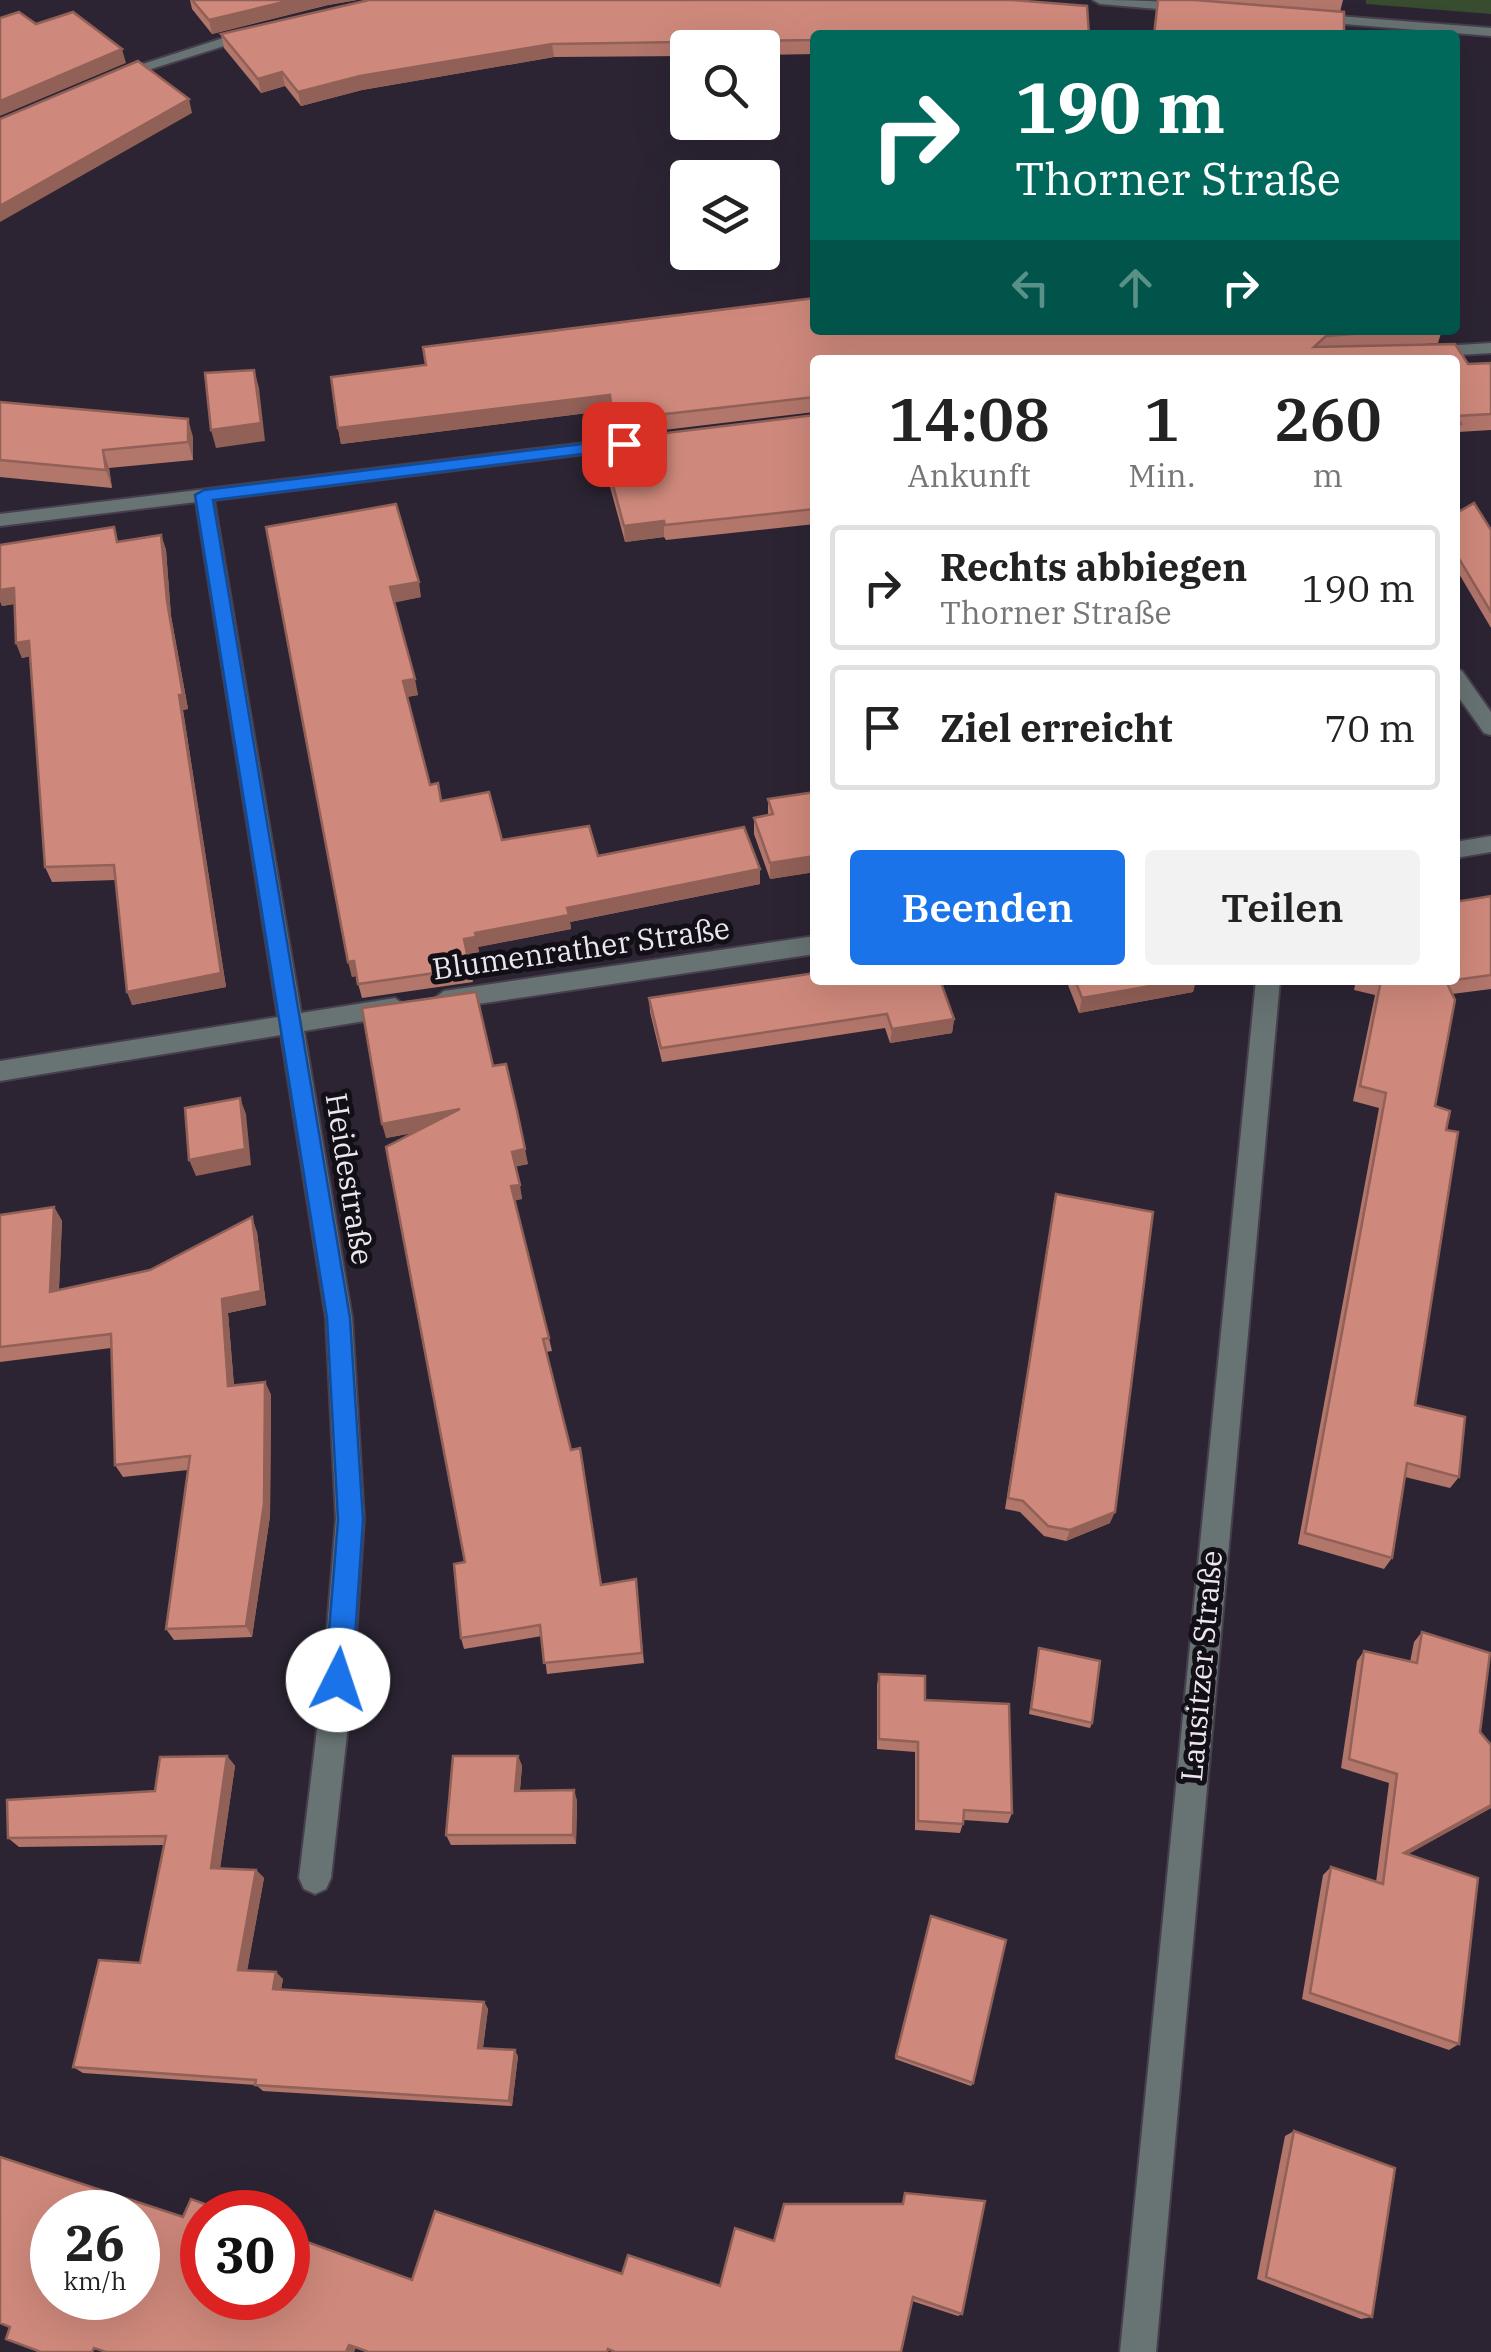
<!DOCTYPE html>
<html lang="de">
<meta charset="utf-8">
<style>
:root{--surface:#fff;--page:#f2f2f2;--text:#222;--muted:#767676;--line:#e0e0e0;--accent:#1a73e8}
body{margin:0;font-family:"IBM Plex Serif",serif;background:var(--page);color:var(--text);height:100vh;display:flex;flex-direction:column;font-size:38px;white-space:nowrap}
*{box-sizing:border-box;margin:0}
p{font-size:32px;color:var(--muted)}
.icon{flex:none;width:55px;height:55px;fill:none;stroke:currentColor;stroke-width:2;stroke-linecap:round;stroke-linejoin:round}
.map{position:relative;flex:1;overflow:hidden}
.panel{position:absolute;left:810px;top:355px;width:650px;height:630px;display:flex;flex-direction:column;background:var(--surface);border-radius:10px;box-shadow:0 10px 40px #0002}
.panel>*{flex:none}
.top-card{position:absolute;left:810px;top:30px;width:650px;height:305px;border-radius:10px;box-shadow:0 10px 40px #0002;background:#00695c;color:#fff;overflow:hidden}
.tools{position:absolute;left:670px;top:30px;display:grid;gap:20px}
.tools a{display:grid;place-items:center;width:110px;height:110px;border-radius:10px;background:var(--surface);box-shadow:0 10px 40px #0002;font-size:50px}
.speed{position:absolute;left:30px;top:2190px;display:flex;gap:20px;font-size:50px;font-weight:700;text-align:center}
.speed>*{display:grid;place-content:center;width:130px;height:130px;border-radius:50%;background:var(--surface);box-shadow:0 10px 40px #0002;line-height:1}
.speed small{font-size:25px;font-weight:400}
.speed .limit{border:15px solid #d22;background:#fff;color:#111}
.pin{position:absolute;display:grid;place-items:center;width:85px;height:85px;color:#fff;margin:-42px;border-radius:20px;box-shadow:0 5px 15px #0006}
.me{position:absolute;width:110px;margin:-55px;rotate:4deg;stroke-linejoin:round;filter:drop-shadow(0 0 8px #0008)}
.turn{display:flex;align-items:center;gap:35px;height:210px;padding:0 40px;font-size:45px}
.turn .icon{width:130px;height:130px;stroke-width:2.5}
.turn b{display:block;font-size:70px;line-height:85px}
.lanes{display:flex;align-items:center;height:95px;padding:0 40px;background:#0003;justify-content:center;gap:50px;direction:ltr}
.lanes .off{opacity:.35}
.eta{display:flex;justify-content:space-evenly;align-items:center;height:170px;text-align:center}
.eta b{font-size:60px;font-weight:600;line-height:70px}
.primary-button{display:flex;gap:20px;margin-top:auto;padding:20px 40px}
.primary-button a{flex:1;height:115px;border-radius:10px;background:var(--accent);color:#fff;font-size:40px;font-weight:600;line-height:115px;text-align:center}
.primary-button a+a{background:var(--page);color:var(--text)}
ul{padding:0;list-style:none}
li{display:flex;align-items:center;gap:30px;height:125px;margin:0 20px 15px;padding:0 20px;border:5px solid var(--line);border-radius:10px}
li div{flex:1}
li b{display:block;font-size:38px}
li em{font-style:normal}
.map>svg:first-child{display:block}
.green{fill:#384d2f}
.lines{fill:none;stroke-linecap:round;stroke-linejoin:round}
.minor-casing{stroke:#473f4d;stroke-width:4}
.minor{fill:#687373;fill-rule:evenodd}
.wall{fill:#b2766b}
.shaded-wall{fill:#916057}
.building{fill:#cf897c;stroke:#916057;stroke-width:2.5;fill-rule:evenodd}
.route{fill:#1a73e8;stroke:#114b97;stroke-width:2.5}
.labels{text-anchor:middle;stroke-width:10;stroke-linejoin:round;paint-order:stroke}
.street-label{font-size:30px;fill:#ebe6f0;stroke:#120f16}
</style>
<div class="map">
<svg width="1491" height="2352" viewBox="0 0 1491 2352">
<rect width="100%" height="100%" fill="#2c2433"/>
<path class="green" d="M 1366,0 L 1491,0 L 1491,14 L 1366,4 Z"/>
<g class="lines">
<defs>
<g id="minor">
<path d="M 1093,0 C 1120,0 1178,0 1199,8 L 1192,12 L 1100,4 Z"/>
<path d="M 1312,14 L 1491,28 L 1491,36 L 1307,21 L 1307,15 Z"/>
<path d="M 254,28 L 261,32 L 259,35 L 116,80 L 103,77 Z"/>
<path d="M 1491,343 L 1491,353 L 1426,357 L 1417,352 L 1426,347 Z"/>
<path d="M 651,435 L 658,437 L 658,445 L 214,500 L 301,1013 L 395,998 L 407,1007 L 395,1016 L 304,1031 L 352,1318 L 364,1519 L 353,1680 L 331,1878 L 326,1889 L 315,1894 L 304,1889 L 299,1878 L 323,1680 L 336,1519 L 326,1318 L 281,1035 L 0,1081 L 0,1061 L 278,1017 L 196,502 L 0,526 L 0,514 Z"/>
<path d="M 1455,669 L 1462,671 L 1491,712 L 1491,735 L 1484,733 L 1455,692 Z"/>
<path d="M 1491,836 L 1491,852 L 1455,858 L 1455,842 Z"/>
<path d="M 815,936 L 815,954 L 444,1009 L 432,1000 L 444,991 Z"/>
<path d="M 1256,980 L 1280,980 L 1156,2352 L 1120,2352 Z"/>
</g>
</defs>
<use href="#minor" class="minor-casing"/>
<use href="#minor" class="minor"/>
</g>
<g class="wall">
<path d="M 190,0 L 357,0 L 328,5 L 212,34 L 192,9 Z"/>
<path d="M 1198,0 L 1343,0 L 1340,12 Z"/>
<path d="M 221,34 L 815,35 L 815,54 L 762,55 L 762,48 L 688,48 L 688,56 L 554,57 L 362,90 L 301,106 L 285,86 L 261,93 L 224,48 Z"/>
<path d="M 815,330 L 1442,330 L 1438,343 L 1411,345 L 1468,364 L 1491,363 L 1491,430 L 1458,432 L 1455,440 L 1455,360 L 815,360 L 815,412 L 614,436 L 611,410 L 341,444 L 338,428 Z"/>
<path d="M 0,402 L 193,437 L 193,460 L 109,468 L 112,488 L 0,477 Z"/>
<path d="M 815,415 L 815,524 L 666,540 L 664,537 L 625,542 L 609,483 L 608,467 L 619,465 L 616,439 Z"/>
<path d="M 1455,514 L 1491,530 L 1491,628 L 1455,567 Z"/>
<path d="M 266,527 L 421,597 L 394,602 L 418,695 L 407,697 L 430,785 L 441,801 L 502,840 L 598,856 L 760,869 L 760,884 L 570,922 L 571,929 L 478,947 L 479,952 L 467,954 L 473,982 L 362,998 L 356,976 L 352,977 Z"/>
<path d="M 161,535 L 166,550 L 171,616 L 188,709 L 183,710 L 226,987 L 132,1005 L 116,880 L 52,882 L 45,867 L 30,656 L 22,658 L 16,643 L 14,604 L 2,606 L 0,601 L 0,545 L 119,542 Z"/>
<path d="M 815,792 L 815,872 L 770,879 L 754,834 L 754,818 L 768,815 L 768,799 Z"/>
<path d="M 1491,896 L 1491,989 L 1452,994 L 1435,1106 L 1446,1130 L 1415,1405 L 1459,1477 L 1450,1488 L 1405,1477 L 1392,1558 L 1384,1569 L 1298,1544 L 1379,1108 L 1353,1101 L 1375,995 L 1354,990 L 1356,980 L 1455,980 Z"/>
<path d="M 1066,980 L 1196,980 L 1193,992 L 1079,1013 Z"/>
<path d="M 649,998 L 954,1019 L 952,1033 L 890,1043 L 885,1028 L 662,1062 L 650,1012 Z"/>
<path d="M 493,1066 L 528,1164 L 515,1166 L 522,1199 L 514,1200 L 549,1338 L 552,1351 L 546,1352 L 602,1585 L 636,1579 L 644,1663 L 547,1674 L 542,1636 L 464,1649 L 461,1638 L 465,1562 L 413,1133 L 386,1138 Z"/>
<path d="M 1056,1194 L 1110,1523 L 1066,1541 L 1044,1536 L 1020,1512 L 1005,1509 Z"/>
<path d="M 54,1207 L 62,1221 L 59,1290 L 150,1270 L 257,1232 L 266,1305 L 228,1313 L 234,1385 L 265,1382 L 271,1395 L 270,1516 L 252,1637 L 174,1640 L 166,1629 L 188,1470 L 123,1477 L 115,1465 L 111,1348 L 0,1362 L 0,1215 Z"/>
<path d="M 1422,1632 L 1480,1732 L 1491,1745 L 1491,1808 L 1408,1854 L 1459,2044 L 1449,2050 L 1302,1999 L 1323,1875 L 1331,1867 L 1376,1882 L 1389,1783 L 1341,1768 L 1357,1661 L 1364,1651 L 1410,1662 L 1414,1642 Z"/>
<path d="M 1039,1648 L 1092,1723 L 1090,1728 L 1029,1714 Z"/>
<path d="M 879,1674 L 925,1700 L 1012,1813 L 1008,1823 L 964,1820 L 960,1833 L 915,1830 L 915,1752 L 877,1749 L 877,1685 Z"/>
<path d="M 227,1756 L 235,1766 L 220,1868 L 256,1870 L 264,1878 L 247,1970 L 283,1979 L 281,1989 L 484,2002 L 488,2009 L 483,2048 L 518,2056 L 512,2106 L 263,2091 L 256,2085 L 83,2073 L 73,2067 L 140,1963 L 164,1845 L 19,1847 L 8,1838 L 155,1791 Z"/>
<path d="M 518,1756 L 522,1766 L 520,1790 L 577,1800 L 576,1844 L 451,1845 L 446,1835 Z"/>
<path d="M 931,1916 L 973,2083 L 971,2086 L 895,2059 Z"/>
<path d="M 1294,2131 L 1372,2317 L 1361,2319 L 1257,2279 L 1285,2136 Z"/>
<path d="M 905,2193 L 962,2314 L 958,2316 L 912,2301 L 610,2351 L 356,2347 L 354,2352 L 106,2352 L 10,2327 L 183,2217 L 412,2280 L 622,2274 L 720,2286 L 774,2241 L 902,2204 Z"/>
</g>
<g class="shaded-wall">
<path d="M 292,0 L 357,0 L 328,5 L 212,34 L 209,20 Z"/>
<path d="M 552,44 L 554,57 L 362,90 L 301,106 L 298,92 L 360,76 Z"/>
<path d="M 122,49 L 126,63 L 0,116 L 0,101 Z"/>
<path d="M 282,72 L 285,86 L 261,93 L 258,79 Z"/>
<path d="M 189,99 L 192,113 L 0,222 L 0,206 Z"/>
<path d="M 254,370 L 259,388 L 265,441 L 216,448 L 211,430 Z"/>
<path d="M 610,395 L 611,410 L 341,444 L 338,428 Z"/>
<path d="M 188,419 L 193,437 L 193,460 L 188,442 Z"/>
<path d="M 103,450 L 109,468 L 112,488 L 106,470 Z"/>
<path d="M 664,521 L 664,537 L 625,542 L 624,526 Z"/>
<path d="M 161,535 L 166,550 L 171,616 L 188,709 L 183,710 L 226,987 L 132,1005 L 127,992 L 167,601 Z"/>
<path d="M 419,582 L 421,597 L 393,603 L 390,587 Z"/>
<path d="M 14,588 L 20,603 L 2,606 L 0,601 L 0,590 Z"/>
<path d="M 29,641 L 35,655 L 22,658 L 16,643 Z"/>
<path d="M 415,679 L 418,695 L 406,697 L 403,681 Z"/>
<path d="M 815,856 L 815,872 L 770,879 L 770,863 Z"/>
<path d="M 760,869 L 760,884 L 570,922 L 571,929 L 478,947 L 479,952 L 466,954 L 464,939 L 475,933 L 567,908 Z"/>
<path d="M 354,961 L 358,975 L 352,977 L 348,962 Z"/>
<path d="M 1185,980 L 1196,980 L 1193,992 L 1079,1013 L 1082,998 Z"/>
<path d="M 954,1019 L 952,1033 L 890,1043 L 892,1029 Z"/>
<path d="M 240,1098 L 246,1114 L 251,1165 L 196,1176 L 189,1160 Z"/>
<path d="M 460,1109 L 463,1123 L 386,1138 L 382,1124 Z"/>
<path d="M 525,1149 L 528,1164 L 515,1167 L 512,1152 Z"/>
<path d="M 520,1185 L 522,1199 L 513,1201 L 511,1186 Z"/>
<path d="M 54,1207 L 62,1221 L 58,1306 L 50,1292 Z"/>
<path d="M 252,1217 L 257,1232 L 266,1305 L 228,1313 L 235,1399 L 228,1386 L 222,1299 Z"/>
<path d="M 265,1382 L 271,1395 L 270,1516 L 252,1637 L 246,1626 Z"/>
<path d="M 1115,1512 L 1110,1523 L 1066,1541 L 1070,1530 Z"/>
<path d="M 227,1756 L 235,1766 L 219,1876 L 211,1868 Z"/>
<path d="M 518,1756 L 522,1766 L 519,1800 L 515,1791 Z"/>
<path d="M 574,1790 L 577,1800 L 576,1844 L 573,1835 Z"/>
<path d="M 1491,1805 L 1491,1808 L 1396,1861 L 1404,1853 Z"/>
<path d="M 256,1870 L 264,1878 L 246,1977 L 238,1970 Z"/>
<path d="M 276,1972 L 283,1979 L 280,1996 L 273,1989 Z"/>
<path d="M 484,2002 L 488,2009 L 482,2054 L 478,2048 Z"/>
<path d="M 515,2050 L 518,2056 L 512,2106 L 509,2101 Z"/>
<path d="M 349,2345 L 356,2347 L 354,2352 L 346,2352 Z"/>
</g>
<g class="building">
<path d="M 192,0 L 292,0 L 209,20 Z"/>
<path d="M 369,0 L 1012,0 L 1087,6 L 1089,35 L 815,35 L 815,40 L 552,44 L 360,76 L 298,92 L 282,72 L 258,79 L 221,34 Z"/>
<path d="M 1158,0 L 1195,0 L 1344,12 L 1344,35 L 1154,35 Z"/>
<path d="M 19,12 L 36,24 L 73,12 L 122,49 L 0,101 L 0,18 Z"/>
<path d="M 138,61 L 189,99 L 0,206 L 0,119 Z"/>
<path d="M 815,298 L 815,330 L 1405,330 L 1326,336 L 1314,347 L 1455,344 L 1468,364 L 1491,363 L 1491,414 L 1456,416 L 1461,424 L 1455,424 L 1455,360 L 815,360 L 815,397 L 613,420 L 610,395 L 338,428 L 331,377 L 426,365 L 423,347 Z"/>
<path d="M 254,370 L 261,423 L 211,430 L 205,373 Z"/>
<path d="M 0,402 L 188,419 L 188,442 L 103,450 L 106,470 L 0,460 Z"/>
<path d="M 815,415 L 815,509 L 665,525 L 664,521 L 624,526 L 608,467 L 620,465 L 616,439 Z"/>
<path d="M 1474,503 L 1491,530 L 1491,612 L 1455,552 L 1455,514 Z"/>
<path d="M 396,504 L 419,582 L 390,587 L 415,679 L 403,681 L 430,785 L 438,783 L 441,801 L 489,792 L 502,840 L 589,826 L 598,856 L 744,827 L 760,869 L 567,908 L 569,915 L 475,933 L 476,937 L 464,939 L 470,968 L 358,984 L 354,961 L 348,962 L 266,527 Z"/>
<path d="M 114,527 L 117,542 L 161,535 L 167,601 L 183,695 L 179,695 L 221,973 L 127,992 L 114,865 L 45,867 L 29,641 L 16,643 L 14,588 L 0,590 L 0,545 Z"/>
<path d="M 815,792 L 815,856 L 770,863 L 754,818 L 773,814 L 768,799 Z"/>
<path d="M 1491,896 L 1491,975 L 1455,980 L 1455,902 Z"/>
<path d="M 815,973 L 815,980 L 940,980 L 954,1019 L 892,1029 L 887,1014 L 661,1048 L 649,998 Z"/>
<path d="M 1075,980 L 1185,980 L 1082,998 Z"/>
<path d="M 1381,980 L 1455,980 L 1446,981 L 1455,1000 L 1435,1106 L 1450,1111 L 1446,1130 L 1458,1132 L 1415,1405 L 1465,1417 L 1459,1477 L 1407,1463 L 1392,1558 L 1305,1533 L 1386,1093 L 1360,1086 Z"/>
<path d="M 476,992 L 493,1066 L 506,1064 L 517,1111 L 525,1149 L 512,1152 L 520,1185 L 511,1186 L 549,1338 L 543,1339 L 571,1450 L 580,1448 L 601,1585 L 636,1579 L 642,1653 L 544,1663 L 540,1625 L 461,1638 L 454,1564 L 465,1562 L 386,1147 L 460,1109 L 382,1124 L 362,1008 Z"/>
<path d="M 240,1098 L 245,1149 L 189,1160 L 185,1108 Z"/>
<path d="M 1056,1194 L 1153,1212 L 1115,1512 L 1070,1530 L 1048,1526 L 1023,1501 L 1008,1498 Z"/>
<path d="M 54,1207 L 50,1292 L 150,1270 L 252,1217 L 261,1291 L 222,1299 L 228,1386 L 265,1382 L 264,1504 L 246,1626 L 166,1629 L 190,1456 L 115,1465 L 111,1334 L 0,1347 L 0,1215 Z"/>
<path d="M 1422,1632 L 1490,1653 L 1480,1732 L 1491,1745 L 1491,1805 L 1404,1853 L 1478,1878 L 1459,2044 L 1310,1993 L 1331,1867 L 1383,1884 L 1397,1774 L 1349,1759 L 1364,1651 L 1417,1663 Z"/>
<path d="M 1039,1648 L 1100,1661 L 1092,1723 L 1031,1709 Z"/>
<path d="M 879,1674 L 925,1676 L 925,1700 L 1009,1704 L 1012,1813 L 964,1810 L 963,1824 L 918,1821 L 918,1742 L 879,1739 Z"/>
<path d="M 227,1756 L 211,1868 L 256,1870 L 238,1970 L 276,1972 L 273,1989 L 484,2002 L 478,2048 L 515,2050 L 509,2101 L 255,2085 L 256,2080 L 73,2067 L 99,1960 L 140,1963 L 166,1836 L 8,1838 L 7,1800 L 155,1791 L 160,1757 Z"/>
<path d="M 453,1756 L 518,1756 L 515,1791 L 574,1790 L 573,1835 L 446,1835 Z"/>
<path d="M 931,1916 L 1006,1940 L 973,2083 L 896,2056 Z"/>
<path d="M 1294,2131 L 1395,2168 L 1372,2317 L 1266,2277 Z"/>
<path d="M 0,2157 L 183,2217 L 191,2199 L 227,2212 L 202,2212 L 202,2298 L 288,2298 L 288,2235 L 412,2280 L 435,2211 L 622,2274 L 628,2255 L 720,2286 L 735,2228 L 774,2241 L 784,2204 L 903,2204 L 905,2193 L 985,2201 L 962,2314 L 913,2297 L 901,2352 L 615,2352 L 608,2349 L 607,2352 L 369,2352 L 349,2345 L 346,2352 L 106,2352 L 94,2348 L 92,2352 L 41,2352 L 6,2339 L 10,2327 L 0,2323 ZM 52,2212 L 138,2212 L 138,2298 L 52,2298 Z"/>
</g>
<path class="route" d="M 624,439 L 632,444 L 630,448 L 213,500 L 350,1318 L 363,1520 L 352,1680 L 348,1690 L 338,1693 L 329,1690 L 325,1680 L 338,1520 L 327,1318 L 195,495 L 204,490 Z"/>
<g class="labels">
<g class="street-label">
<text transform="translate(581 949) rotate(-8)" y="10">Blumenrather Straße</text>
<text transform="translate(349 1179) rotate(81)" y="10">Heidestraße</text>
<text transform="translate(1202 1666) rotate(-85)" y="10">Lausitzer Straße</text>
</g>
</g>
</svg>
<div class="tools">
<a><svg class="icon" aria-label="search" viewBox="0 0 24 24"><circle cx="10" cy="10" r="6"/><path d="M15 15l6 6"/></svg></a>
<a><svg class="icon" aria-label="layers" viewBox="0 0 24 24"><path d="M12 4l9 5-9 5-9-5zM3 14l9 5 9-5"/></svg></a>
</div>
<div class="speed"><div>26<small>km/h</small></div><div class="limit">30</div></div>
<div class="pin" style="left:624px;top:444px;background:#d93025"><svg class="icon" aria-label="arrive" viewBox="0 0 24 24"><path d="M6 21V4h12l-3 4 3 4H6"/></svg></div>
<svg class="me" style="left:338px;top:1680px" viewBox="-20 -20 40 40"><circle r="19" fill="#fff"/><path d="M0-13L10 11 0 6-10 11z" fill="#1a73e8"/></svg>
<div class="top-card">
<div class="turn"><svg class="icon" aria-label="right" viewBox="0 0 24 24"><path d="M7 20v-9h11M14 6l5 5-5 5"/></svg><div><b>190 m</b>Thorner Straße</div></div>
<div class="lanes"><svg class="icon off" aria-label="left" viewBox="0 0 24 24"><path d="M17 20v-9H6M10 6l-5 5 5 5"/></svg><svg class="icon off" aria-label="ahead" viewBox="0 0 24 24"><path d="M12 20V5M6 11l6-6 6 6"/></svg><svg class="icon" aria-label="right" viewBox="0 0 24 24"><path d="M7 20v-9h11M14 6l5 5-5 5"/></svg></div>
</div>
<section class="panel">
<div class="eta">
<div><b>14:08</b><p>Ankunft</p></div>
<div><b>1</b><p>Min.</p></div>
<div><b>260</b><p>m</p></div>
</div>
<ul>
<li><svg class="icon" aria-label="right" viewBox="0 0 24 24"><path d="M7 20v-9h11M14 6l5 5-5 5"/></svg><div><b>Rechts abbiegen</b><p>Thorner Straße</p></div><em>190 m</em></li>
<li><svg class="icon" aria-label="arrive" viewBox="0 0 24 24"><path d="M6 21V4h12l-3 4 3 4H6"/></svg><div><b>Ziel erreicht</b></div><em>70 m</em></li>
</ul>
<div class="primary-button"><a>Beenden</a><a>Teilen</a></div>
</section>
</div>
